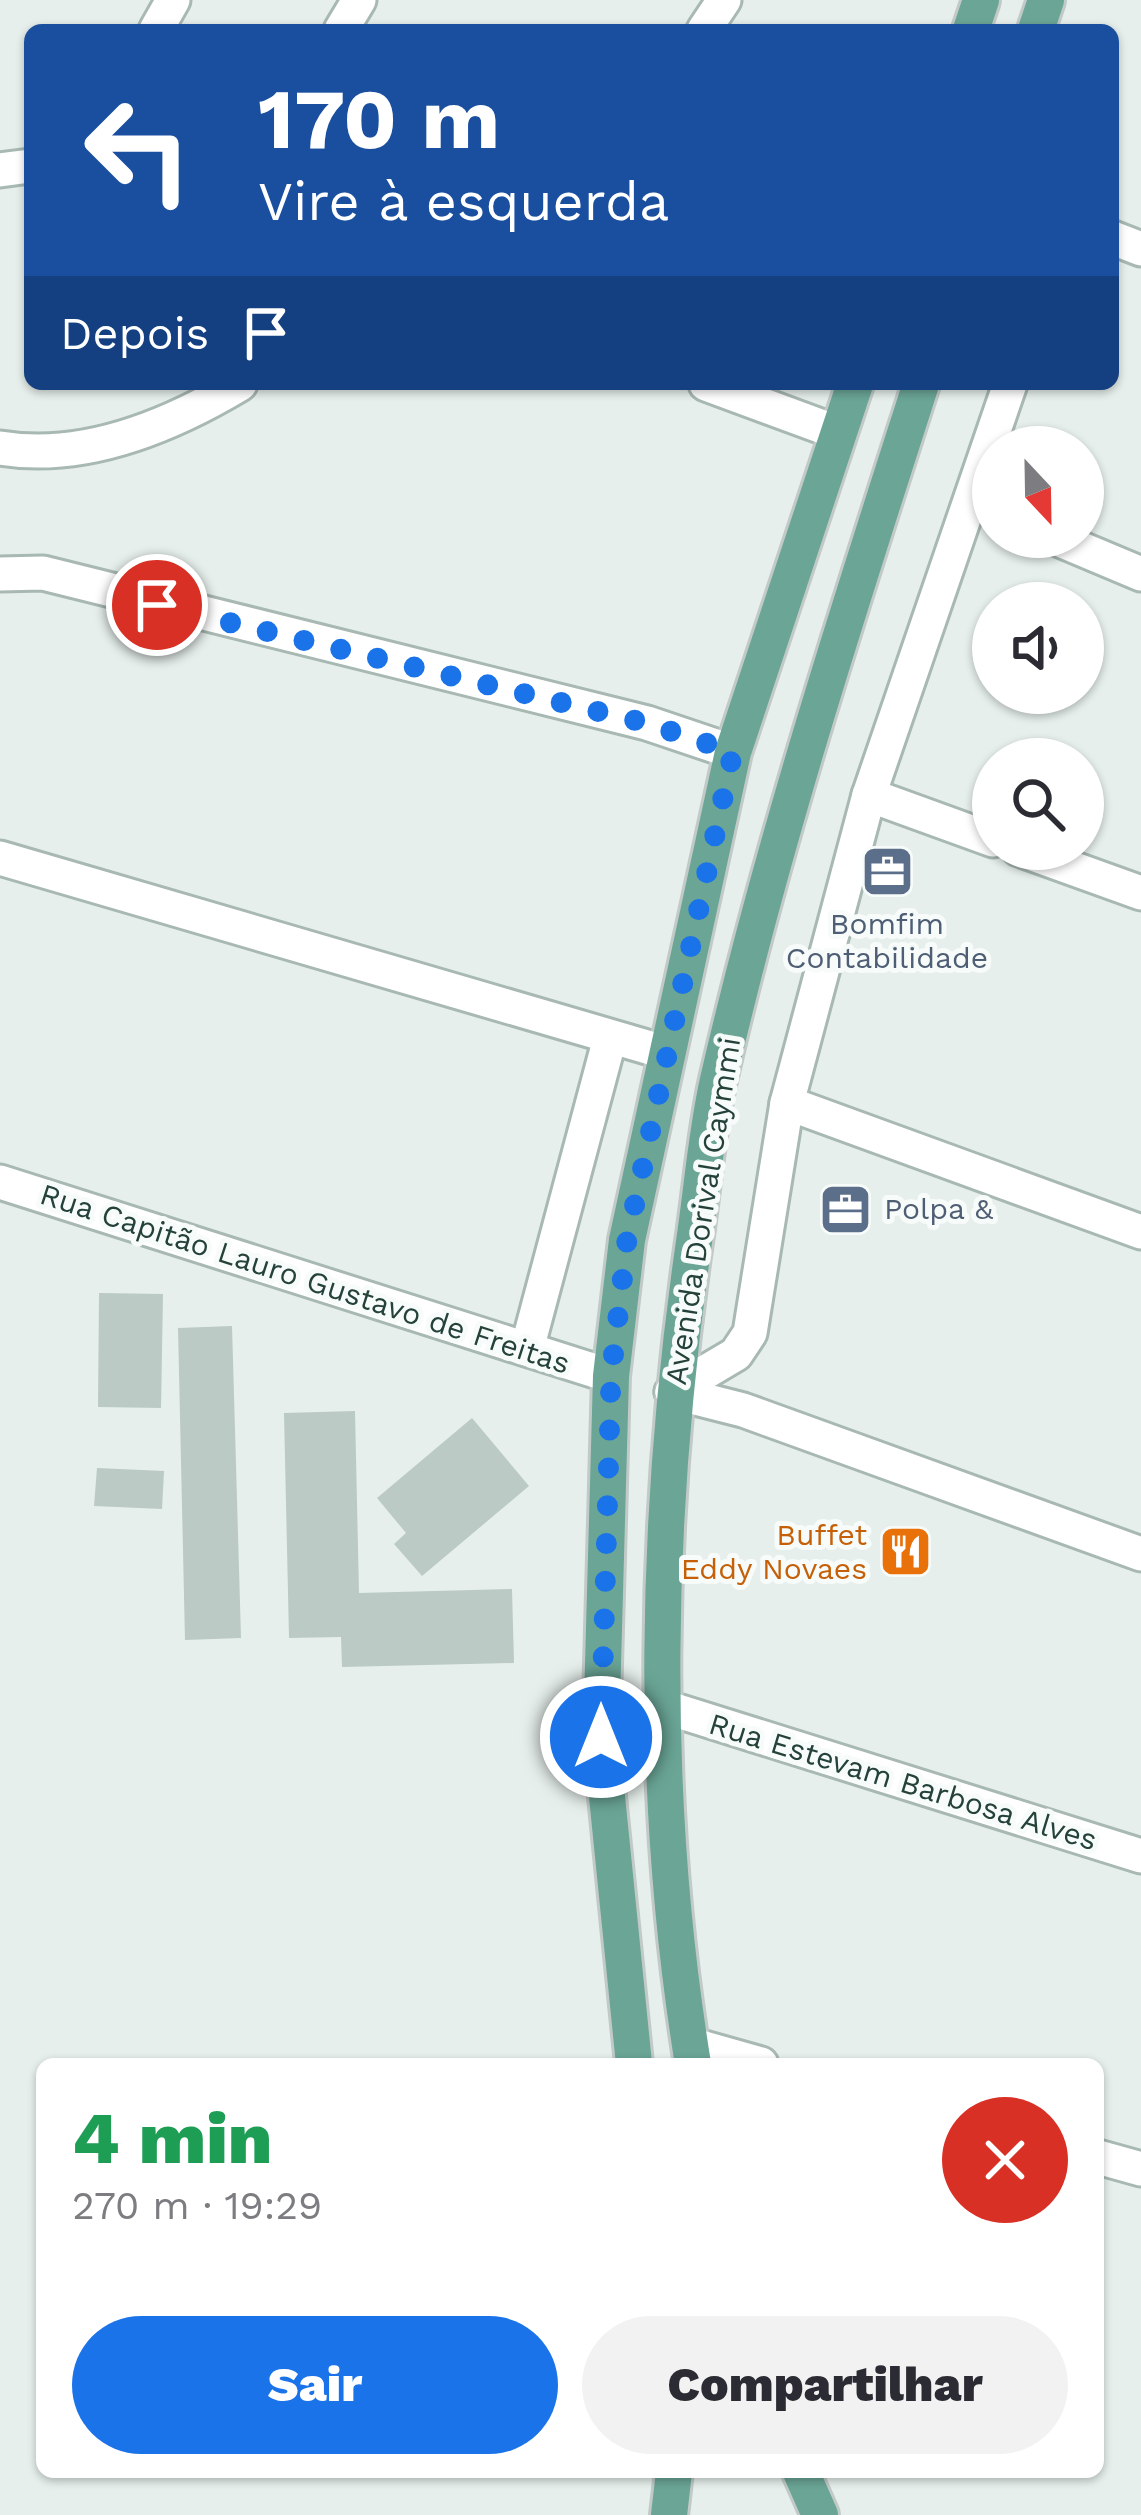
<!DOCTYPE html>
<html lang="pt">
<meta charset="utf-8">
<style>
:root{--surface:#fff;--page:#f2f2f3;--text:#2b2b33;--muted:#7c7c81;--accent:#1a73e8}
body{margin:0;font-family:"Work Sans",sans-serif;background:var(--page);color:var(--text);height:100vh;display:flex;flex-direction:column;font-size:45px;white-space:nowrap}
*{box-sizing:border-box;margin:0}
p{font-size:39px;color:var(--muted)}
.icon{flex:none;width:66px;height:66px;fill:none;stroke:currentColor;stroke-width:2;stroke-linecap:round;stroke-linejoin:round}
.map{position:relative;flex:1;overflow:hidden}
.details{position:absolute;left:36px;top:2058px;width:1068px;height:420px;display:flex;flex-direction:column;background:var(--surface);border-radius:18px;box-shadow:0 3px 9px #0004}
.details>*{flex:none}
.top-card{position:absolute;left:24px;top:24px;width:1095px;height:366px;border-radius:18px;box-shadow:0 3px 9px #0004;background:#1a4fa0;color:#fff;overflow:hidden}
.needle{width:78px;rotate:158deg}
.fabs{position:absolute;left:972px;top:426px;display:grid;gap:24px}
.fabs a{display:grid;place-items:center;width:132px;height:132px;border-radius:50%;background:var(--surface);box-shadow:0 3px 9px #0004;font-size:60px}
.pin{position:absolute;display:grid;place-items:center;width:102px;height:102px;color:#fff;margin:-51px;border:6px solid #fff;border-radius:50%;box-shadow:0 3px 12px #0007}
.me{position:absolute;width:132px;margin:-66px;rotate:0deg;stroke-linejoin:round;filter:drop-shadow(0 0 9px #0008)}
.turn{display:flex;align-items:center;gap:42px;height:252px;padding:0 36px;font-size:54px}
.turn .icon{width:156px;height:156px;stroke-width:2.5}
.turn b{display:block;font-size:84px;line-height:102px}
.then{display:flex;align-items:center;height:114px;padding:0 36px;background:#0003;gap:24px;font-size:45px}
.round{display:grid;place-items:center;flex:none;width:126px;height:126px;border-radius:63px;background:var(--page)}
.overview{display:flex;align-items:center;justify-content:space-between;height:204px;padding:0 36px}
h1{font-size:72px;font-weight:800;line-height:90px;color:#1e9e55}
.button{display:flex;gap:24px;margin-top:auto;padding:24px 36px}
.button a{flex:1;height:138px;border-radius:72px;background:var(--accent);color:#fff;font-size:48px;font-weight:800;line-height:138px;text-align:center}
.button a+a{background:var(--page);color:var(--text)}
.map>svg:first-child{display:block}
.building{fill:#bbcac4}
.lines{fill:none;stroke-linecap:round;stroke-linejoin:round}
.street-casing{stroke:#a8b8b2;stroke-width:39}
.primary-casing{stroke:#c2cac8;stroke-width:42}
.street{stroke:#fff;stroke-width:33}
.primary{stroke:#6aa596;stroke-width:36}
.route{stroke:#1a73e8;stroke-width:21;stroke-dasharray:0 37.8}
.labels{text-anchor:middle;stroke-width:10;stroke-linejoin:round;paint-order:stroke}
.service-label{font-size:30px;fill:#4e5e75;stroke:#f7fbf9}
.street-label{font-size:30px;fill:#24423a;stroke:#f7fbf9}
.food-label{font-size:30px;fill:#c56008;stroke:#f7fbf9;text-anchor:end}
</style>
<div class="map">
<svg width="1141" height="2515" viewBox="0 0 1141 2515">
<rect width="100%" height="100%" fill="#e6efeb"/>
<g class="building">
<path d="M 99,1293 L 163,1294 L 161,1408 L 98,1407 Z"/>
<path d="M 232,1326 L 241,1638 L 185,1640 L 178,1328 Z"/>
<path d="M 355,1411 L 359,1593 L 512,1589 L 514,1663 L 342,1667 L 341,1637 L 289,1638 L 284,1413 Z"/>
<path d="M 472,1418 L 529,1486 L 422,1576 L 394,1544 L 406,1533 L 377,1498 Z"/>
<path d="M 97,1468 L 164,1471 L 162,1509 L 94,1506 Z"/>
</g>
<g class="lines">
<defs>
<g id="street">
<path d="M 156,30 L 173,0"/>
<path d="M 341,30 L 359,0"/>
<path d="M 704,30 L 724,0"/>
<path d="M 0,170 L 30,166"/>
<path d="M 1113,238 L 1141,249"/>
<path d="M 706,384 L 839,433"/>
<path d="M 0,448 C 83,462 170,426 240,384"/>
<path d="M 1053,537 L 1141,574"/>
<path d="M 0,574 L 43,573 L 647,723 L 733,752"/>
<path d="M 869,795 L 993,840"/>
<path d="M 1019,849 L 1141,893"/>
<path d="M 0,858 L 664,1052"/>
<path d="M 787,1103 L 1141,1232"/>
<path d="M 0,1182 L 611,1376"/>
<path d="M 527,1349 L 610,1038"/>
<path d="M 672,1392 L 736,1354 L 750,1333 L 787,1103 L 869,795 L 1010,384"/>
<path d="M 672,1392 L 743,1410 L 1141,1554"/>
<path d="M 665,1707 L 1141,1856"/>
<path d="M 690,2044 L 761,2064"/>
<path d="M 1098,2157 L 1141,2169"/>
</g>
<g id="primary">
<path d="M 971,30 L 981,0"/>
<path d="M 1036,30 L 1046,0"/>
<path d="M 634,2064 L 601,1737 L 611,1376 L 627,1240 L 733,752 L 855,384"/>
<path d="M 693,2064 C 649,1794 655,1512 694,1242 C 702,1189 706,1133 718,1080 C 772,845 847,614 921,384"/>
<path d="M 801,2472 L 820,2515"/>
<path d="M 669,2515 L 674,2472"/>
</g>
</defs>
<use href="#street" class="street-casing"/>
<use href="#primary" class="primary-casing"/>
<use href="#street" class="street"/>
<use href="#primary" class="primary"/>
</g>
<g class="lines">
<path class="route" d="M 157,605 L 646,723 L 733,752 L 627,1240 L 611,1376 L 601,1737"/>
</g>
<defs>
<symbol id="office-square" viewBox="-11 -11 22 22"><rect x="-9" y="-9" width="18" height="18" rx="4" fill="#5c6f8a" stroke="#f7fbf9"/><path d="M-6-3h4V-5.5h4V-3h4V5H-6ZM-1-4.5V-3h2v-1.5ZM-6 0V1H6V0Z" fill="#fff"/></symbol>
<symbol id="restaurant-square" viewBox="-11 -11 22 22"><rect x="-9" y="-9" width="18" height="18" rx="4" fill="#e8710a" stroke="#f7fbf9"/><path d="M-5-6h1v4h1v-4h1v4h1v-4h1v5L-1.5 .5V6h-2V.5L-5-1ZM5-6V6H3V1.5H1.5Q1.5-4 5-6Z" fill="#fff"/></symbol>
</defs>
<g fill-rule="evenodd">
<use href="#office-square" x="858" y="842" width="59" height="59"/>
<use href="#office-square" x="816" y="1180" width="59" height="59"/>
<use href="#restaurant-square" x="876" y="1522" width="59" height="59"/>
</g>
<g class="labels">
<g class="service-label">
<text x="887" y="934">Bomfim<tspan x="887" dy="34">Contabilidade</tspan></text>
<text x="884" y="1219" text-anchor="start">Polpa &amp;</text>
</g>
<g class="street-label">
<text transform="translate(703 1211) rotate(-81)" y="10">Avenida Dorival Caymmi</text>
<text transform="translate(305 1279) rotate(18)" y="10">Rua Capitão Lauro Gustavo de Freitas</text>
<text transform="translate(903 1782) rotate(17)" y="10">Rua Estevam Barbosa Alves</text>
</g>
<g class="food-label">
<text x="867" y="1545">Buffet<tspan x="867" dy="34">Eddy Novaes</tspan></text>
</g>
</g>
</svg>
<div class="fabs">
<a><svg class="needle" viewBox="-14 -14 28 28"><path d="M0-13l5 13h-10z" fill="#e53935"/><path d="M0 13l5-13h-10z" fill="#7c7c81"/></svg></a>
<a><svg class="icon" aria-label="sound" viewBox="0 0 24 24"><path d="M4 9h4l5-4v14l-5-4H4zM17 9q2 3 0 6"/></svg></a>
<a><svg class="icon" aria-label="search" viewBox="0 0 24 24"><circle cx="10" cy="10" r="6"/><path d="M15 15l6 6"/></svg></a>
</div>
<div class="pin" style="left:157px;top:605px;background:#d93025"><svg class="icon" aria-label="arrive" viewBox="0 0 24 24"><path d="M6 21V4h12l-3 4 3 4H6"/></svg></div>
<svg class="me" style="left:601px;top:1737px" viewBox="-20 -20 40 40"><circle r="17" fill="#1a73e8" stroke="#fff" stroke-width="3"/><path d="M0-11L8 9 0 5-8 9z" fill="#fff"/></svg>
<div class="top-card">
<div class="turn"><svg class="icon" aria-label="left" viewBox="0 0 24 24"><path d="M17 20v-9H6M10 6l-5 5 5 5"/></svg><div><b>170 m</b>Vire à esquerda</div></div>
<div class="then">Depois<svg class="icon" aria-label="arrive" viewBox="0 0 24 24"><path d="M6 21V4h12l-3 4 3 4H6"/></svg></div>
</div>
<section class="details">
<div class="overview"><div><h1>4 min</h1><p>270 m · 19:29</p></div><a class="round" style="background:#d93025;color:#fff"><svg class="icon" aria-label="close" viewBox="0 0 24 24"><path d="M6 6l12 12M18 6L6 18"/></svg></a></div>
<div class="button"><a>Sair</a><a>Compartilhar</a></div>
</section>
</div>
